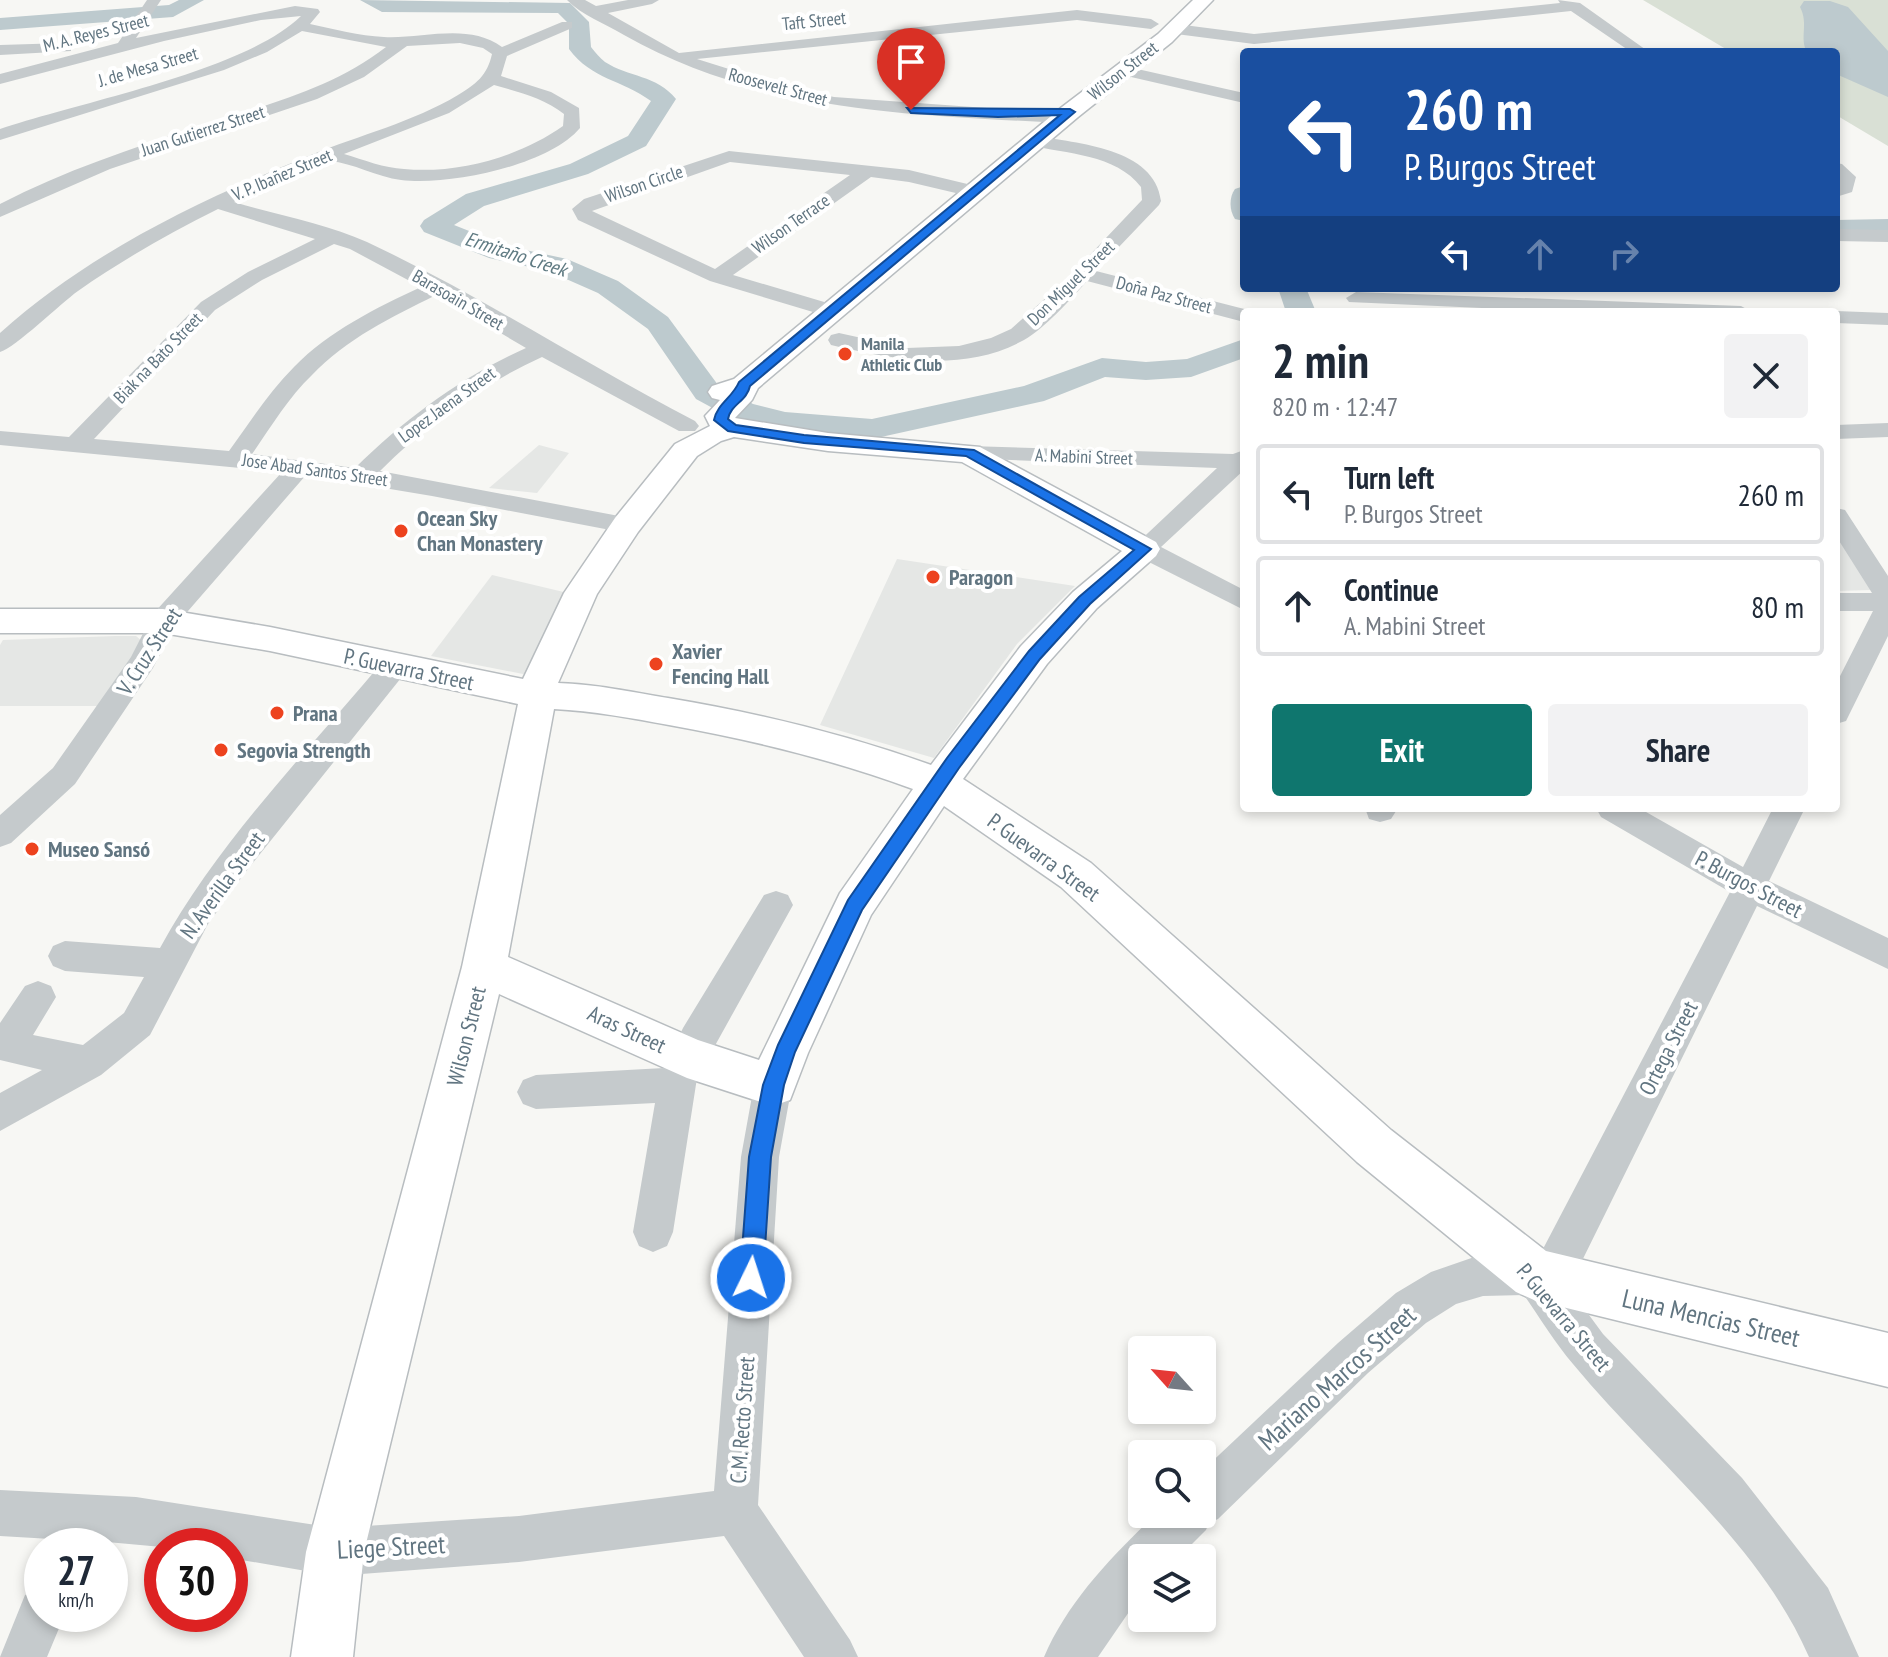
<!DOCTYPE html>
<meta charset="utf-8">
<style>
:root{--surface:#fff;--page:#f2f2f3;--text:#1f2937;--muted:#747a83;--line:#e0e1e3;--accent:#0f766e}
body{margin:0;font-family:"PT Sans Narrow",sans-serif;background:var(--page);color:var(--text);height:100vh;display:flex;flex-direction:column;font-size:30px;white-space:nowrap}
*{box-sizing:border-box;margin:0}
p{font-size:26px;color:var(--muted)}
.icon{flex:none;width:44px;height:44px;fill:none;stroke:currentColor;stroke-width:2;stroke-linecap:round;stroke-linejoin:round}
.map{position:relative;flex:1;overflow:hidden}
.details{position:absolute;left:1240px;top:308px;width:600px;height:504px;display:flex;flex-direction:column;background:var(--surface);border-radius:8px;box-shadow:0 4px 12px #0003}
.details>*{flex:none}
.top-card{position:absolute;left:1240px;top:48px;width:600px;height:244px;border-radius:8px;box-shadow:0 4px 12px #0003;background:#1a4fa0;color:#fff;overflow:hidden}
.needle{width:52px;rotate:297deg}
.fabs{position:absolute;left:1128px;top:1336px;display:grid;gap:16px}
.fabs a{display:grid;place-items:center;width:88px;height:88px;border-radius:8px;background:var(--surface);box-shadow:0 4px 12px #0003;font-size:40px}
.speed{position:absolute;left:24px;top:1528px;display:flex;gap:16px;font-size:40px;font-weight:700;text-align:center}
.speed>*{display:grid;place-content:center;width:104px;height:104px;border-radius:50%;background:var(--surface);box-shadow:0 4px 12px #0003;line-height:1}
.speed small{font-size:20px;font-weight:400}
.speed .limit{border:12px solid #d22;background:#fff;color:#111}
.pin{position:absolute;display:grid;place-items:center;width:68px;height:68px;color:#fff;margin:-82px -34px;border-radius:50% 50% 50% 0;rotate:-45deg;box-shadow:0 0 8px #0007}
.pin .icon{rotate:45deg}
.me{position:absolute;width:88px;margin:-44px;rotate:4deg;stroke-linejoin:round;filter:drop-shadow(0 0 6px #0008)}
.turn{display:flex;align-items:center;gap:28px;height:168px;padding:0 32px;font-size:36px}
.turn .icon{width:104px;height:104px;stroke-width:2.5}
.turn b{display:block;font-size:56px;line-height:68px}
.lanes{display:flex;align-items:center;height:76px;padding:0 32px;background:#0003;justify-content:center;gap:40px;direction:ltr}
.lanes .off{opacity:.35}
.round{display:grid;place-items:center;flex:none;width:84px;height:84px;border-radius:8px;background:var(--page)}
.summary{display:flex;align-items:center;justify-content:space-between;height:136px;padding:0 32px}
h1{font-size:48px;font-weight:700;line-height:60px}
.button{display:flex;gap:16px;margin-top:auto;padding:16px 32px}
.button a{flex:1;height:92px;border-radius:8px;background:var(--accent);color:#fff;font-size:32px;font-weight:700;line-height:92px;text-align:center}
.button a+a{background:var(--page);color:var(--text)}
ul{padding:0;list-style:none}
li{display:flex;align-items:center;gap:24px;height:100px;margin:0 16px 12px;padding:0 16px;border:4px solid var(--line);border-radius:8px}
li div{flex:1}
li b{display:block;font-size:30px}
li em{font-style:normal}
.map>svg:first-child{display:block}
.built{fill:#e5e7e5}
.green{fill:#d9e0d5}
.water{fill:#bdcace}
.lines{fill:none;stroke-linecap:round;stroke-linejoin:round}
.river{fill:#bdcace;fill-rule:evenodd}
.major-casing{stroke:#b8bdc0;stroke-width:3}
.minor{fill:#c5cacc;fill-rule:evenodd}
.major{fill:#fff;fill-rule:evenodd}
.route{fill:#1a73e8;stroke:#114b97;stroke-width:2}
.poi-dot{fill:#ed431f;stroke:#fff;stroke-width:3}
.labels{text-anchor:middle;stroke-width:8;stroke-linejoin:round;paint-order:stroke}
.far-street-label{font-size:18px;fill:#617581;stroke:#fff}
.far-poi-label{font-size:18px;font-weight:bold;fill:#617581;stroke:#fff;text-anchor:start}
.far-water-label{font-size:20px;font-style:italic;fill:#607b83;stroke:#fff}
.poi-label{font-size:22px;font-weight:bold;fill:#617581;stroke:#fff;text-anchor:start}
.street-label{font-size:22px;fill:#617581;stroke:#fff}
.near-street-label{font-size:26px;fill:#617581;stroke:#fff}
</style>
<div class="map">
<svg width="1888" height="1657" viewBox="0 0 1888 1657">
<rect width="100%" height="100%" fill="#f7f7f4"/>
<g class="built">
<path d="M 539,445 L 569,453 L 537,493 L 489,488 Z"/>
<path d="M 1836,534 L 1871,590 L 1836,591 Z"/>
<path d="M 897,559 L 1075,586 L 1017,644 L 934,758 L 820,725 Z"/>
<path d="M 492,575 L 572,594 L 528,675 L 431,656 Z"/>
<path d="M 115,636 L 136,636 L 143,642 L 103,706 L 0,706 L 0,645 L 3,640 Z"/>
</g>
<path class="green" d="M 1643,0 L 1888,0 L 1888,146 L 1836,115 L 1836,52 L 1731,52 Z"/>
<path class="water" d="M 1804,1 L 1830,1 L 1848,7 L 1888,51 L 1888,97 L 1836,74 L 1836,52 L 1807,52 C 1799,38 1809,24 1800,7 Z"/>
<g class="lines">
<g class="river">
<path d="M 179,0 L 204,0 L 173,17 L 0,30 L 0,18 L 169,5 Z"/>
<path d="M 360,0 L 570,3 L 589,22 L 591,47 C 595,52 600,58 605,62 C 628,77 657,75 676,99 L 646,146 L 588,174 L 484,206 L 454,225 L 507,246 L 567,259 L 618,281 L 668,317 L 718,385 L 753,404 L 785,412 L 872,419 L 1024,386 L 1102,358 L 1146,362 L 1187,359 L 1244,339 L 1244,358 L 1191,377 L 1146,380 L 1105,377 L 1044,401 L 872,439 L 784,432 L 731,418 L 696,399 L 648,329 L 598,293 L 548,271 L 489,258 L 424,232 L 420,226 L 424,220 L 466,194 L 570,164 L 628,136 L 651,101 C 621,79 592,80 569,49 L 569,24 L 558,13 L 382,12 Z"/>
<path d="M 1244,186 L 1244,221 L 1235,219 C 1229,210 1229,197 1235,189 Z"/>
<path d="M 1888,219 L 1888,235 L 1836,236 L 1836,220 Z"/>
<path d="M 1278,288 L 1306,288 L 1316,312 L 1286,312 Z"/>
</g>
<defs>
<path id="major" d="M 1193,0 L 1213,0 L 1172,42 L 1078,117 L 758,388 L 752,400 L 735,418 L 828,433 L 980,447 L 1156,542 L 1160,549 L 1156,556 L 1097,608 L 1047,664 L 963,779 L 1091,863 L 1391,1130 L 1546,1251 L 1888,1333 L 1888,1387 L 1534,1300 L 1516,1292 L 1357,1162 L 1061,887 L 944,806 L 871,915 L 808,1053 L 790,1100 L 773,1106 L 687,1078 L 499,994 L 364,1552 L 353,1657 L 291,1657 L 306,1552 L 462,967 L 518,704 L 270,651 L 163,633 L 0,633 L 0,609 L 163,609 L 270,627 L 523,679 L 564,593 L 615,518 L 675,444 L 710,426 L 705,416 L 720,400 L 712,398 L 708,392 L 712,386 L 734,379 L 1062,107 L 1158,34 ZM 734,437 L 828,451 L 962,462 L 1122,551 L 1073,592 L 1021,646 L 931,765 C 845,734 758,713 668,698 C 632,692 595,684 558,683 L 597,594 L 638,532 L 697,456 L 721,441 ZM 554,709 C 593,711 631,718 669,725 C 753,740 834,760 913,789 L 840,893 L 759,1060 L 698,1040 L 508,957 Z"/>
</defs>
<use href="#major" class="major-casing"/>
<g class="minor">
<path d="M 147,0 L 161,0 L 136,38 L 295,6 L 318,9 L 320,12 L 310,24 C 334,29 359,36 384,37 C 423,39 468,22 502,47 L 562,22 L 572,22 L 572,28 L 507,56 L 501,76 L 551,92 L 579,108 L 580,128 C 548,166 448,186 401,180 C 377,177 353,163 330,161 C 315,161 250,194 234,202 C 277,215 328,224 367,242 C 480,295 585,364 695,421 L 699,426 L 695,431 L 679,431 L 542,357 C 481,385 427,424 380,471 L 635,519 L 639,525 L 635,531 L 626,533 L 432,496 L 306,475 L 175,626 L 153,668 L 75,784 L 11,843 L 0,847 L 0,815 L 53,768 L 131,657 L 153,614 L 282,472 L 0,445 L 0,431 L 69,437 L 201,302 L 248,272 L 315,239 L 218,209 C 170,233 122,260 78,291 C 61,303 15,348 0,352 L 0,333 C 90,252 200,200 311,155 C 360,135 413,122 458,95 C 476,84 487,76 492,54 L 483,48 L 460,43 L 407,46 L 364,77 L 317,99 L 110,169 L 0,217 L 0,204 C 64,171 132,148 201,126 C 265,105 332,89 386,47 L 302,31 L 267,52 L 224,70 L 0,140 L 0,129 C 79,102 245,71 301,16 L 261,20 L 164,41 L 0,84 L 0,74 L 118,43 ZM 494,85 C 519,92 544,98 564,114 L 563,126 C 519,157 458,174 404,169 C 384,168 364,160 344,154 L 449,113 ZM 334,244 L 350,249 L 421,287 C 376,308 329,331 294,367 C 269,392 250,422 229,451 L 94,439 L 215,310 L 262,280 ZM 436,295 L 526,348 C 461,377 406,418 355,468 L 252,454 C 271,427 288,398 312,375 C 346,339 392,317 436,295 Z"/>
<path d="M 567,0 L 585,0 L 596,6 L 628,0 L 659,0 L 652,4 L 608,13 L 679,53 L 1077,10 L 1151,19 L 1159,24 L 1151,29 L 1077,20 L 697,59 L 770,82 L 834,97 L 1069,114 L 1072,118 L 1063,123 C 910,115 760,112 624,35 C 606,24 581,15 567,0 Z"/>
<path d="M 1558,0 L 1580,3 L 1649,52 L 1631,52 L 1571,11 L 1254,44 L 1176,34 L 1168,29 L 1176,24 L 1254,34 L 1560,3 Z"/>
<path d="M 65,43 L 71,45 L 71,51 L 0,55 L 0,45 Z"/>
<path d="M 1124,66 L 1244,93 L 1244,103 L 1118,74 L 1116,71 Z"/>
<path d="M 1035,136 C 1077,143 1155,148 1161,201 L 1159,205 L 1096,271 L 1252,311 L 1244,312 L 1244,322 L 1087,281 C 1071,299 1044,329 1024,340 C 964,373 894,360 831,345 L 828,340 L 831,335 L 839,333 L 907,348 L 959,346 L 991,338 L 1011,329 L 1068,278 L 1142,200 L 1141,187 C 1116,154 1066,154 1029,145 L 1026,141 L 1029,137 Z"/>
<path d="M 729,151 L 909,170 L 984,188 L 986,192 L 977,198 L 909,182 L 871,177 L 733,275 L 841,307 L 844,312 L 841,317 L 833,318 L 710,281 L 578,220 L 572,209 L 584,199 ZM 730,162 L 850,175 L 715,269 L 592,211 Z"/>
<path d="M 1836,163 L 1842,164 L 1856,177 L 1852,192 L 1836,197 Z"/>
<path d="M 1836,229 L 1888,230 L 1888,242 L 1836,241 Z"/>
<path d="M 1356,292 L 1741,306 L 1752,312 L 1567,312 L 1349,302 L 1346,298 Z"/>
<path d="M 1836,311 L 1888,313 L 1888,325 L 1836,323 L 1836,312 L 1830,312 Z"/>
<path d="M 1888,423 L 1888,437 L 1836,439 L 1836,425 Z"/>
<path d="M 969,446 L 1233,454 L 1244,450 L 1244,470 L 1161,547 L 1244,590 L 1244,610 L 1135,555 L 1131,549 L 1217,468 L 960,458 L 957,453 L 960,448 Z"/>
<path d="M 1836,508 L 1845,510 L 1888,576 L 1888,636 L 1846,721 L 1836,724 L 1836,684 L 1873,611 L 1836,611 L 1836,593 L 1872,593 L 1836,536 Z"/>
<path d="M 395,656 L 405,659 L 409,666 L 405,673 L 244,874 L 208,924 L 150,1035 L 101,1075 L 0,1131 L 0,1093 L 42,1070 L 0,1060 L 0,1023 L 25,986 L 38,981 L 51,986 L 56,997 L 33,1035 L 83,1045 L 124,1013 L 144,977 L 65,971 L 53,966 L 48,956 L 53,946 L 65,941 L 160,948 C 218,842 307,752 385,659 Z"/>
<path d="M 1365,808 L 1398,808 L 1391,819 L 1380,822 L 1369,819 Z"/>
<path d="M 1596,808 L 1639,808 L 1743,867 L 1773,808 L 1805,808 L 1769,881 L 1888,938 L 1888,969 L 1757,906 L 1574,1277 L 1564,1281 L 1603,1334 L 1742,1478 L 1828,1588 L 1859,1657 L 1809,1657 C 1759,1542 1651,1459 1573,1364 C 1555,1343 1540,1318 1524,1295 L 1483,1296 L 1456,1304 L 1426,1323 L 1368,1373 L 1218,1519 L 1209,1523 L 1206,1530 L 1178,1558 L 1142,1558 L 1142,1593 L 1098,1657 L 1044,1657 C 1068,1601 1113,1555 1156,1514 L 1202,1514 L 1202,1471 L 1338,1343 L 1396,1293 L 1431,1272 L 1483,1254 L 1532,1253 L 1544,1247 L 1730,892 L 1601,817 Z"/>
<path d="M 776,891 L 788,895 L 793,905 L 697,1078 L 673,1232 L 667,1246 L 653,1252 L 639,1246 L 633,1232 L 655,1103 L 536,1109 L 523,1104 L 517,1092 L 523,1080 L 536,1075 L 664,1068 L 683,1028 L 764,895 Z"/>
<path d="M 773,1068 L 786,1073 L 792,1085 L 779,1157 L 758,1505 L 850,1640 L 858,1657 L 804,1657 L 724,1536 L 519,1562 L 335,1576 L 230,1558 L 230,1546 L 162,1547 L 96,1541 L 94,1546 L 48,1546 L 51,1539 L 0,1536 L 0,1490 L 136,1497 L 335,1528 L 519,1516 L 714,1491 L 741,1157 L 754,1085 L 760,1073 Z"/>
<path d="M 42,1588 L 42,1614 L 65,1614 L 47,1657 L 0,1657 L 25,1595 Z"/>
</g>
<use href="#major" class="major"/>
</g>
<path class="route" d="M 907,108 L 1070,109 L 1075,112 L 750,386 C 747,401 730,405 728,419 L 736,425 L 804,435 L 974,450 L 1151,549 L 1090,604 L 1040,659 L 959,768 L 862,910 L 795,1052 L 784,1085 L 771,1157 L 763,1278 L 760,1286 L 751,1290 L 743,1286 L 740,1278 L 749,1157 L 763,1085 L 778,1045 L 848,900 L 947,758 L 1029,651 L 1079,597 L 1134,550 L 966,456 L 804,443 L 728,431 L 714,420 C 717,404 733,397 739,382 L 1060,115 L 998,117 L 911,113 Z"/>
<g class="poi-dot">
<circle cx="845" cy="354" r="8"/>
<circle cx="401" cy="531" r="8"/>
<circle cx="933" cy="577" r="8"/>
<circle cx="656" cy="664" r="8"/>
<circle cx="277" cy="713" r="8"/>
<circle cx="221" cy="750" r="8"/>
<circle cx="32" cy="849" r="8"/>
</g>
<g class="labels">
<g class="far-street-label">
<text transform="translate(814 21) rotate(-6)" y="6">Taft Street</text>
<text transform="translate(96 33) rotate(-14)" y="6">M. A. Reyes Street</text>
<text transform="translate(148 67) rotate(-16)" y="6">J. de Mesa Street</text>
<text transform="translate(1123 71) rotate(-38)" y="6">Wilson Street</text>
<text transform="translate(778 87) rotate(15)" y="6">Roosevelt Street</text>
<text transform="translate(203 131) rotate(-18)" y="6">Juan Gutierrez Street</text>
<text transform="translate(282 175) rotate(-23)" y="6">V. P. Ibañez Street</text>
<text transform="translate(644 184) rotate(-19)" y="6">Wilson Circle</text>
<text transform="translate(791 224) rotate(-35)" y="6">Wilson Terrace</text>
<text transform="translate(1071 283) rotate(-44)" y="6">Don Miguel Street</text>
<text transform="translate(1164 295) rotate(15)" y="6">Doña Paz Street</text>
<text transform="translate(458 300) rotate(30)" y="6">Barasoain Street</text>
<text transform="translate(158 358) rotate(-46)" y="6">Biak na Bato Street</text>
<text transform="translate(447 405) rotate(-36)" y="6">Lopez Jaena Street</text>
<text transform="translate(1084 457) rotate(2)" y="6">A. Mabini Street</text>
<text transform="translate(315 470) rotate(8)" y="6">Jose Abad Santos Street</text>
</g>
<g class="far-poi-label">
<text x="861" y="350">Manila<tspan x="861" dy="21">Athletic Club</tspan></text>
</g>
<g class="far-water-label">
<text transform="translate(516 254) rotate(18)" y="7">Ermitaño Creek</text>
</g>
<g class="poi-label">
<text x="417" y="526">Ocean Sky<tspan x="417" dy="25">Chan Monastery</tspan></text>
<text x="949" y="585">Paragon</text>
<text x="672" y="659">Xavier<tspan x="672" dy="25">Fencing Hall</tspan></text>
<text x="293" y="721">Prana</text>
<text x="237" y="758">Segovia Strength</text>
<text x="48" y="857">Museo Sansó</text>
</g>
<g class="street-label">
<text transform="translate(149 651) rotate(-57)" y="8">V. Cruz Street</text>
<text transform="translate(409 669) rotate(12)" y="8">P. Guevarra Street</text>
<text transform="translate(1044 857) rotate(36)" y="8">P. Guevarra Street</text>
<text transform="translate(1749 884) rotate(28)" y="8">P. Burgos Street</text>
<text transform="translate(222 885) rotate(-54)" y="8">N. Averilla Street</text>
<text transform="translate(627 1029) rotate(25)" y="8">Aras Street</text>
<text transform="translate(466 1036) rotate(-76)" y="8">Wilson Street</text>
<text transform="translate(1668 1048) rotate(-63)" y="8">Ortega Street</text>
<text transform="translate(1564 1317) rotate(50)" y="8">P. Guevarra Street</text>
<text transform="translate(742 1420) rotate(-86)" y="8">C.M. Recto Street</text>
</g>
<g class="near-street-label">
<text transform="translate(1711 1318) rotate(13)" y="9">Luna Mencias Street</text>
<text transform="translate(1337 1378) rotate(-42)" y="9">Mariano Marcos Street</text>
<text transform="translate(391 1547) rotate(-3)" y="9">Liege Street</text>
</g>
</g>
</svg>
<div class="fabs">
<a><svg class="needle" viewBox="-14 -14 28 28"><path d="M0-13l5 13h-10z" fill="#e53935"/><path d="M0 13l5-13h-10z" fill="#747a83"/></svg></a>
<a><svg class="icon" aria-label="search" viewBox="0 0 24 24"><circle cx="10" cy="10" r="6"/><path d="M15 15l6 6"/></svg></a>
<a><svg class="icon" aria-label="layers" viewBox="0 0 24 24"><path d="M12 4l9 5-9 5-9-5zM3 14l9 5 9-5"/></svg></a>
</div>
<div class="speed"><div>27<small>km/h</small></div><div class="limit">30</div></div>
<div class="pin" style="left:911px;top:110px;background:#d93025"><svg class="icon" aria-label="arrive" viewBox="0 0 24 24"><path d="M6 21V4h12l-3 4 3 4H6"/></svg></div>
<svg class="me" style="left:751px;top:1278px" viewBox="-20 -20 40 40"><circle r="17" fill="#1a73e8" stroke="#fff" stroke-width="3"/><path d="M0-11L8 9 0 5-8 9z" fill="#fff"/></svg>
<div class="top-card">
<div class="turn"><svg class="icon" aria-label="left" viewBox="0 0 24 24"><path d="M17 20v-9H6M10 6l-5 5 5 5"/></svg><div><b>260 m</b>P. Burgos Street</div></div>
<div class="lanes"><svg class="icon" aria-label="left" viewBox="0 0 24 24"><path d="M17 20v-9H6M10 6l-5 5 5 5"/></svg><svg class="icon off" aria-label="ahead" viewBox="0 0 24 24"><path d="M12 20V5M6 11l6-6 6 6"/></svg><svg class="icon off" aria-label="right" viewBox="0 0 24 24"><path d="M7 20v-9h11M14 6l5 5-5 5"/></svg></div>
</div>
<section class="details">
<div class="summary"><div><h1>2 min</h1><p>820 m · 12:47</p></div><a class="round"><svg class="icon" aria-label="close" viewBox="0 0 24 24"><path d="M6 6l12 12M18 6L6 18"/></svg></a></div>
<ul>
<li><svg class="icon" aria-label="left" viewBox="0 0 24 24"><path d="M17 20v-9H6M10 6l-5 5 5 5"/></svg><div><b>Turn left</b><p>P. Burgos Street</p></div><em>260 m</em></li>
<li><svg class="icon" aria-label="ahead" viewBox="0 0 24 24"><path d="M12 20V5M6 11l6-6 6 6"/></svg><div><b>Continue</b><p>A. Mabini Street</p></div><em>80 m</em></li>
</ul>
<div class="button"><a>Exit</a><a>Share</a></div>
</section>
</div>
